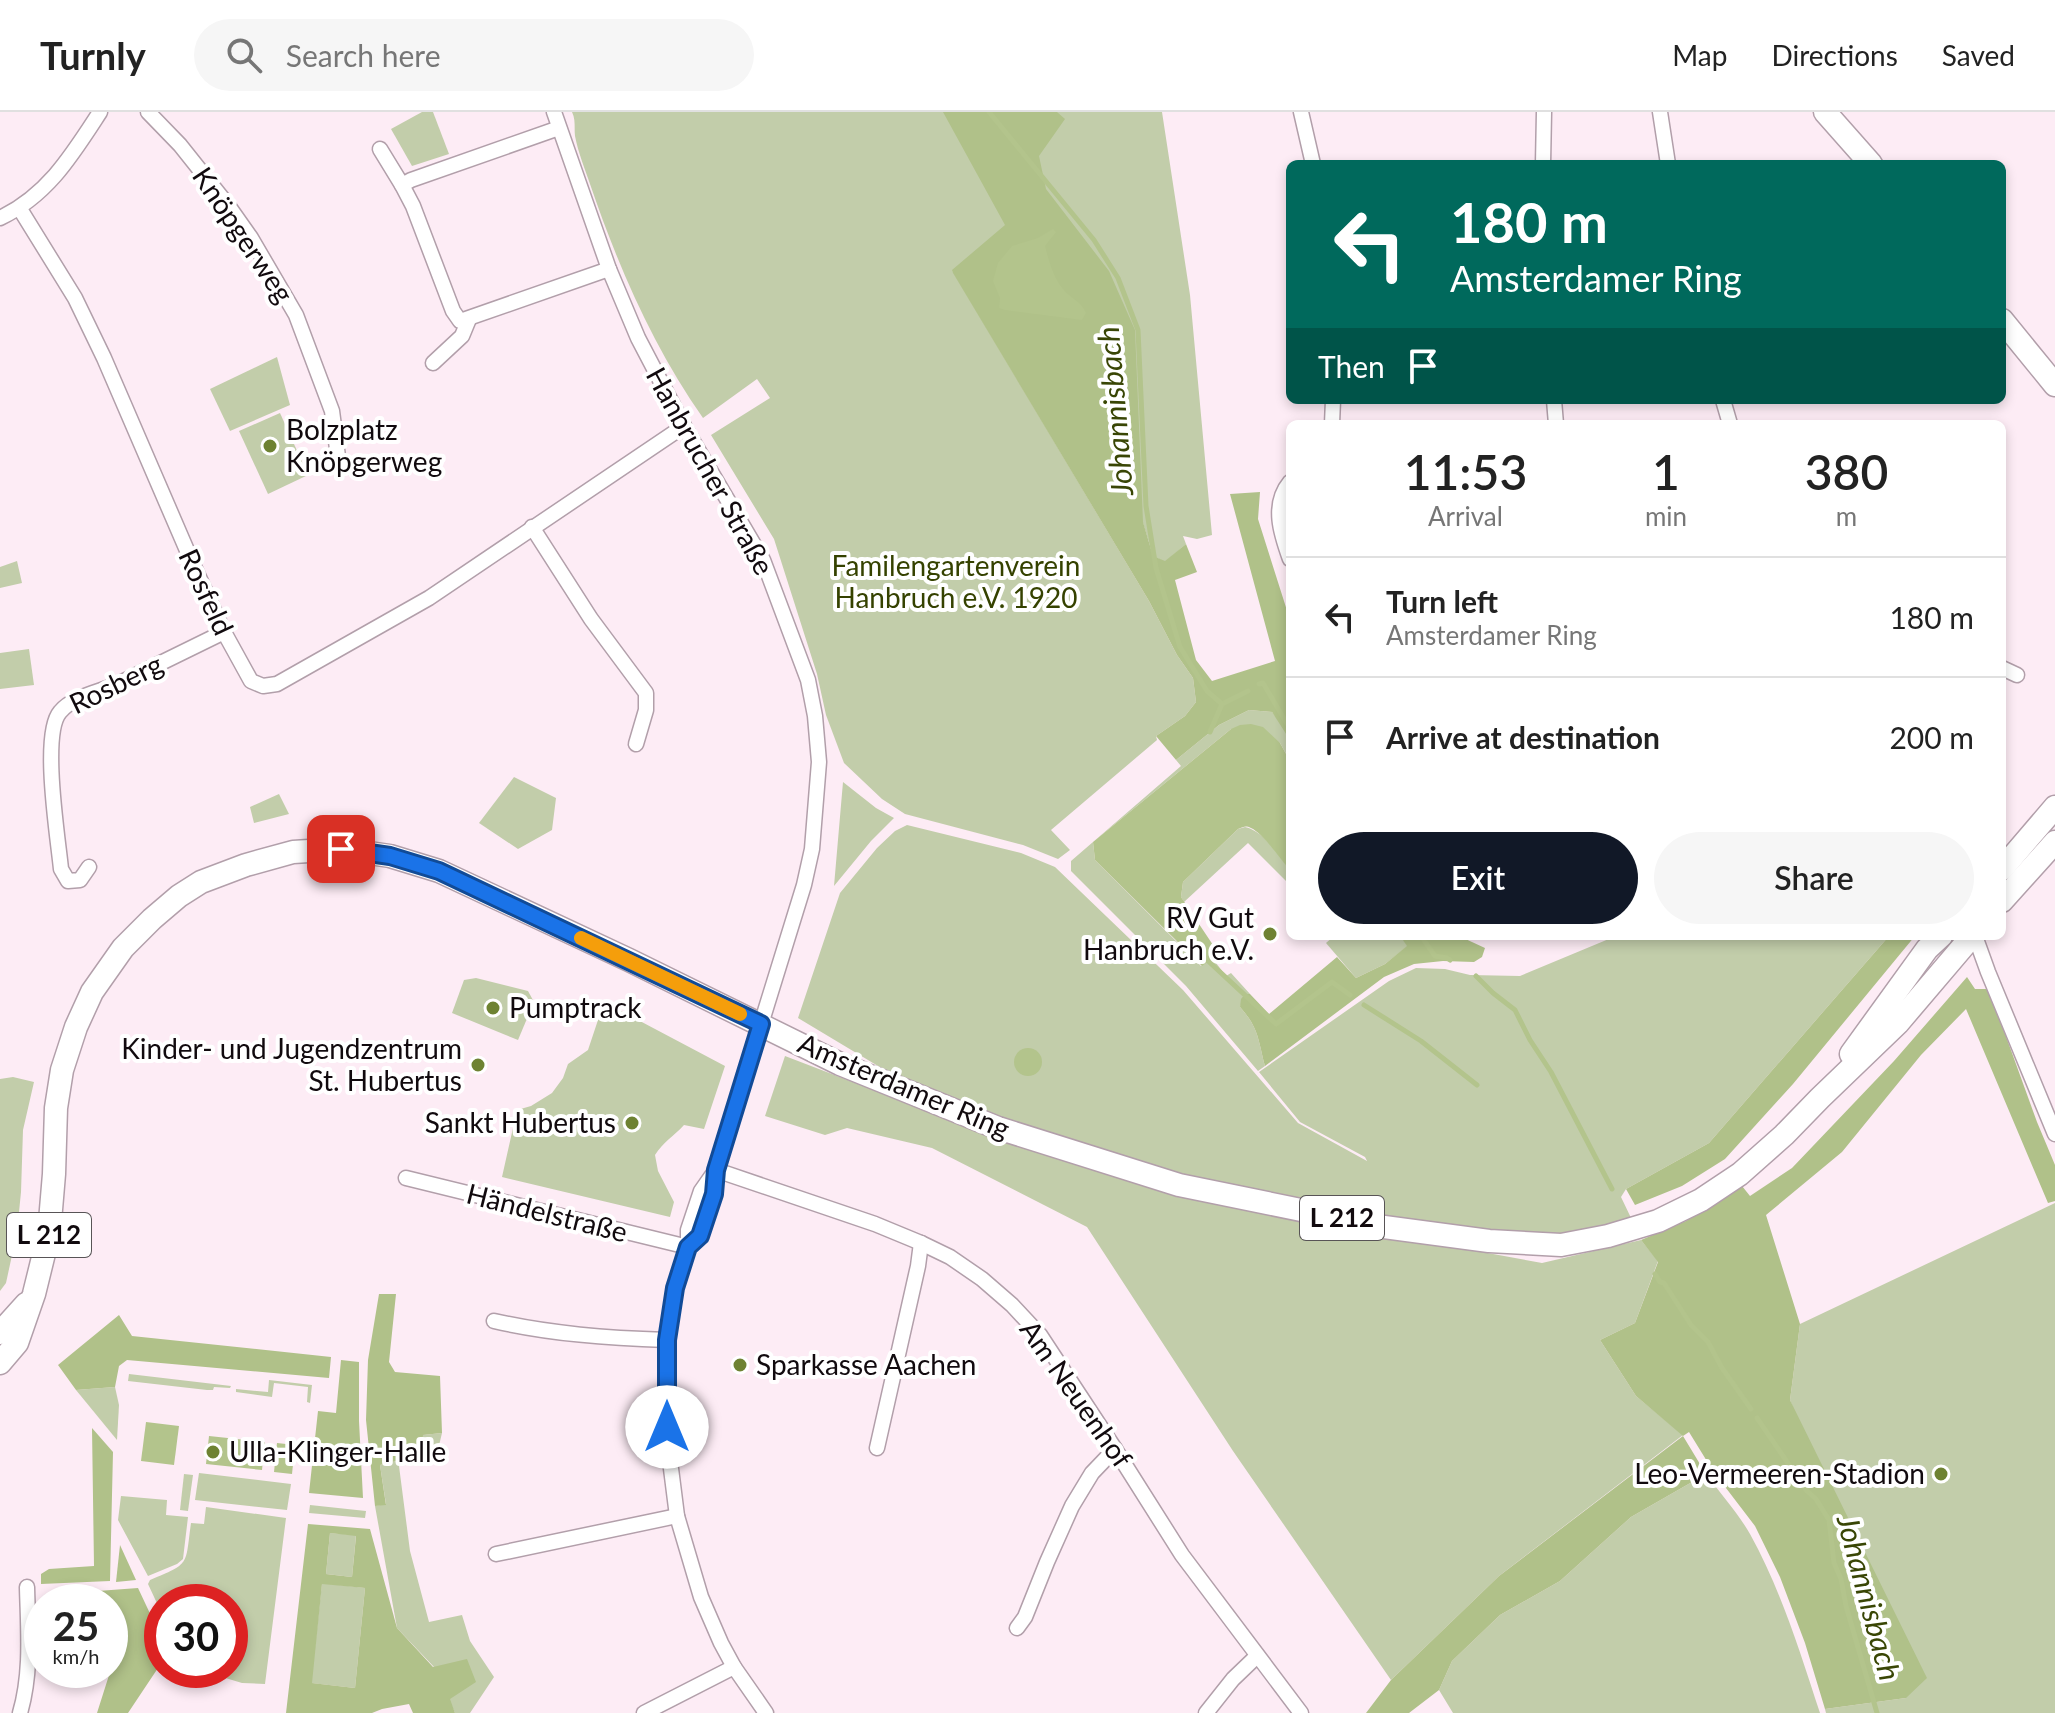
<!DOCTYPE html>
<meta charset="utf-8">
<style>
:root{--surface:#fff;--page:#f6f6f6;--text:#222;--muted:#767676;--line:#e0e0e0;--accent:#111827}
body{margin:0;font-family:Lato,sans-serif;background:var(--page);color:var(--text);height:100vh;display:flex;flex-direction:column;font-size:30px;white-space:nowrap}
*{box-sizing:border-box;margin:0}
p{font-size:26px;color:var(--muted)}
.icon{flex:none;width:44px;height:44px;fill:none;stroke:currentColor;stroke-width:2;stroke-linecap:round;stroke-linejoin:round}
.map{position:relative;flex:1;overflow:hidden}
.details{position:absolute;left:1286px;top:308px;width:720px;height:520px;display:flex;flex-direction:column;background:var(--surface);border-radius:12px;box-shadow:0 4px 12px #0003}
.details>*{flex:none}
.guide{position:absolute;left:1286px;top:48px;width:720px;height:244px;border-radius:12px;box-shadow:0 4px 12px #0003;background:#00695c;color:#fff;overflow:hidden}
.speed{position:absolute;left:24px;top:1472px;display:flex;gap:16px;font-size:40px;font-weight:700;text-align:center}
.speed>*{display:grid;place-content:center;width:104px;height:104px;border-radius:50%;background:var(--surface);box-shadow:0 4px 12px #0003;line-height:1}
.speed small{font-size:20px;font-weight:400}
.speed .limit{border:12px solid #d22;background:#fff;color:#111}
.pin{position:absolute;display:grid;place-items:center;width:68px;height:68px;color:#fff;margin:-34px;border-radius:16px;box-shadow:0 4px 12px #0006}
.me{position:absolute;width:88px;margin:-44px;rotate:0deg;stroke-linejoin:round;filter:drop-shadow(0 0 6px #0008)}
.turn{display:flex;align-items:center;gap:28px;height:168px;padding:0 32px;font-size:36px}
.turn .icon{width:104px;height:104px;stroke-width:2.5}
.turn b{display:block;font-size:56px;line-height:68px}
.then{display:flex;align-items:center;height:76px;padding:0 32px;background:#0003;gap:16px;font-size:30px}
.eta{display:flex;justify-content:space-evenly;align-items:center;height:136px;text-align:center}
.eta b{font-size:48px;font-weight:600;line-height:56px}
.cta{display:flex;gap:16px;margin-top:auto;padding:16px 32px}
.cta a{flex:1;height:92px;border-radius:48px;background:var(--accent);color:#fff;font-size:32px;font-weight:600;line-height:92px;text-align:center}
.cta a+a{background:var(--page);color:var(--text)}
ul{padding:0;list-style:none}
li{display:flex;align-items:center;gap:24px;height:120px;padding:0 32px;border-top:2px solid var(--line)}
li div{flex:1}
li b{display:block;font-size:30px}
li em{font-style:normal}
header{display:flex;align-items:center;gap:48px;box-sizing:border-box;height:112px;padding:0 40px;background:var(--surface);border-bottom:2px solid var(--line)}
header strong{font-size:38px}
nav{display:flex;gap:44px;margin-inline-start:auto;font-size:28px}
.search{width:560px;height:72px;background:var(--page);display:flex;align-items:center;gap:20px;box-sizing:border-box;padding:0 28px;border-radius:44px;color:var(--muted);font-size:30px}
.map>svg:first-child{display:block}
.green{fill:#c2cdaa}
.forest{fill:#b0c189;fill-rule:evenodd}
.water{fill:#b3c48c}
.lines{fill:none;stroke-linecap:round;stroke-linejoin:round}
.stream{stroke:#b3c48c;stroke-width:5}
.street-casing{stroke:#b29faa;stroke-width:17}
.primary-casing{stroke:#b29faa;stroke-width:25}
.street{stroke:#fff;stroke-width:14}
.primary{stroke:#fff;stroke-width:22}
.route-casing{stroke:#114b97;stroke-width:20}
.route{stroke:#1a73e8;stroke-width:14}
.slow{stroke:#f59e0b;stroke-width:14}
.poi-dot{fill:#6e8232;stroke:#fff;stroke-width:3}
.labels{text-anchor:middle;stroke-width:8;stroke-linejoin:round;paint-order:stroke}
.shield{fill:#fff;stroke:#585456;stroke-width:2}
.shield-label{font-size:26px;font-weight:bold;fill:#110a0e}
.street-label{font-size:28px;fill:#110a0e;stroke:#fff}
.poi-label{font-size:28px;fill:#110a0e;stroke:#fff;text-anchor:start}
.park-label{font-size:28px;fill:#354200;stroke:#fff}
.water-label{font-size:30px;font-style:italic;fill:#394605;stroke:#fff}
</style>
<header>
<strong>Turnly</strong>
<div class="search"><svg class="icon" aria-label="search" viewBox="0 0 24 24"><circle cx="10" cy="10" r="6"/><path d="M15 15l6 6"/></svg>Search here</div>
<nav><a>Map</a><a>Directions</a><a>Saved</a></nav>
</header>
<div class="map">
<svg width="2055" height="1601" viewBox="0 0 2055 1601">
<rect width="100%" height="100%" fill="#fdecf5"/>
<g class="green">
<path d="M 422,0 L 433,0 L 449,42 L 412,54 L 391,17 Z"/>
<path d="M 572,0 L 1162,0 L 1190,183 L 1212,423 L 1197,427 L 1183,424 L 1186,432 L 1165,450 L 1153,444 L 1143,411 L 952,158 L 1149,489 L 1177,543 L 1193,566 L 1196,590 L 1185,604 L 1156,624 L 1157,628 L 1051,718 L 1070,738 L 1058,747 L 1023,733 L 905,702 L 882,687 L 844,651 L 826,603 L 817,562 L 774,427 L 711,323 L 770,286 L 757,267 L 703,306 C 653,235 618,154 590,72 C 585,57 578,40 575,24 C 574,16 576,8 572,0 Z"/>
<path d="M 277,245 L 290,293 L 230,319 L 210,277 Z"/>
<path d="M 280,301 L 308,363 L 268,382 L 239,319 Z"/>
<path d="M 17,449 L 22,471 L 0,476 L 0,455 Z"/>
<path d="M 29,537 L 34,573 L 0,577 L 0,541 Z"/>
<path d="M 1249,598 L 1272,600 C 1288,620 1290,624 1290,649 L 1280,631 L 1231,617 L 1093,730 L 1095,748 L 1201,854 L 1219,842 L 1213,847 L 1226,864 L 1231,861 L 1250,882 L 1245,882 L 1240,895 C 1259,916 1258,928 1265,954 L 1258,959 L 1186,874 L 1071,759 L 1071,749 L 1181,654 L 1176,648 L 1219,613 Z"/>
<path d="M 514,665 L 556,686 L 552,718 L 518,737 L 479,711 Z"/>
<path d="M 843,670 L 876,696 L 894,706 L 871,729 L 834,774 Z"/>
<path d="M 279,682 L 289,702 L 254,711 L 250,695 Z"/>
<path d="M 907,713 L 1021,741 L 1055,755 L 1183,878 L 1298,1011 L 1367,1049 L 1365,1045 L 1300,1010 L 1259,960 L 1389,869 L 1416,856 L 1445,857 L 1470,863 L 1520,864 L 1616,824 L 1889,824 L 1709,1031 L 1626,1077 L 1621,1085 L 1632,1108 L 1595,1117 L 1555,1122 L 1493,1122 L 1413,1110 L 1183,1064 L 997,1006 L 888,960 L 798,906 L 840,781 L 877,736 L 895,719 Z"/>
<path d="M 1245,715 C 1264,719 1278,743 1290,758 L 1290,773 L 1248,731 L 1184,790 L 1181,785 L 1183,770 L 1238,717 Z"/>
<path d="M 1334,824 L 1400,824 L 1408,834 L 1385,852 L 1356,866 L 1326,831 Z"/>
<path d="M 476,866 L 528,879 L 534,890 L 518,928 L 452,901 L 464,868 Z"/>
<path d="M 604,890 L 725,954 L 704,1017 L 684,1013 C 674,1024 663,1030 655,1043 L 658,1059 L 674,1090 L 670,1105 L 502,1065 L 517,998 L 531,994 L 552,981 L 563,966 L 568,952 L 588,938 Z"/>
<path d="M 785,944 L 988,1022 L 1411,1127 L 1542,1151 L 1641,1128 L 1658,1149 L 1635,1211 L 1600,1228 L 1636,1284 L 1683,1323 L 1499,1464 L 1391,1568 L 1233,1339 L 1087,1115 L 932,1036 L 847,1016 L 825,1023 L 765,1004 Z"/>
<path d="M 13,965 L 34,970 L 23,1018 L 21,1080 L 17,1120 L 6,1171 L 0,1179 L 0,967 Z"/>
<path d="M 2055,1091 L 2055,1601 L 1826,1601 L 1825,1597 L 1906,1586 L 1790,1288 L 1800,1212 Z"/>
<path d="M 129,1262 L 231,1274 L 230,1276 L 214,1275 L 213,1278 L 207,1278 L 128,1269 Z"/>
<path d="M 269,1268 L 312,1273 L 310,1291 L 307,1290 L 308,1275 L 274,1271 L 272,1285 L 236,1280 L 236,1277 L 268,1280 Z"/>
<path d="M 115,1275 L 119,1293 L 117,1328 L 76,1278 Z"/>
<path d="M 442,1321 L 436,1346 L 399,1354 L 410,1439 L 429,1510 L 462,1503 L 470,1529 L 494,1565 L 470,1601 L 455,1601 L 434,1555 L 397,1516 L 375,1394 L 386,1392 L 380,1353 L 422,1343 L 423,1323 Z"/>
<path d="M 199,1361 L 291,1372 L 287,1398 L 195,1388 Z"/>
<path d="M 184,1362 L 193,1363 L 188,1399 L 180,1398 Z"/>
<path d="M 1706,1362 C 1720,1381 1738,1401 1750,1422 C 1781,1478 1800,1540 1820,1601 L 1453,1601 L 1439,1578 L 1452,1549 L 1500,1503 L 1560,1469 L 1631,1405 Z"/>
<path d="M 121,1384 L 167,1388 L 166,1403 L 188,1405 L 183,1447 L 177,1452 L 148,1464 L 118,1408 Z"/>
<path d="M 310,1393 L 366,1399 L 365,1406 L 309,1401 Z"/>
<path d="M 206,1395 L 286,1406 L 265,1572 L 242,1571 L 199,1558 L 230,1558 L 230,1490 L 162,1490 L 162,1502 L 148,1472 L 150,1468 C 191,1451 185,1454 191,1411 L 204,1412 Z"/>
<path d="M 330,1421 L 356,1423 L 352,1465 L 326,1462 Z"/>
<path d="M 322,1471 L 365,1476 L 355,1576 L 311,1571 Z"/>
</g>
<g class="forest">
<path d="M 943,0 L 1057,0 L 1065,7 L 1039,44 L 1046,77 L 1109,159 L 1135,218 L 1143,410 L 1153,444 L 1165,449 L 1186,432 L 1197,460 L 1175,468 L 1196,548 L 1212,569 L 1275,549 L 1230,382 L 1260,380 L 1258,407 L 1290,508 L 1290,628 L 1272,600 L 1249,598 L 1219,613 L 1176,648 L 1156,624 L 1185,604 L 1196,590 L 1193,566 L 1177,543 L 1149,489 L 953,161 L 952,158 L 1005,113 Z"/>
<path d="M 1400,824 L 1459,824 L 1485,836 L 1482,845 L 1474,850 L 1443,849 L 1414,852 L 1384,865 L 1265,954 C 1258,928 1259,916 1240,895 L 1241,887 L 1245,882 L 1250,882 L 1269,902 L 1337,845 L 1356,866 L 1385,852 L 1407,834 Z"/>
<path d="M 1889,824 L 1915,824 L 1793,972 L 1725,1047 L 1682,1074 L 1635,1093 L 1626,1077 L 1709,1031 Z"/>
<path d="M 1967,865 L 1975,877 L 1986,877 L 1991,883 L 2037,1010 L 2055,1053 L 2055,1089 L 2048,1091 L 1966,897 L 1921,943 L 1842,1040 L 1766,1103 L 1800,1212 L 1790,1288 L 1927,1566 L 1906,1586 L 1825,1597 L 1805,1531 L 1780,1465 L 1755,1414 L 1713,1359 L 1689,1320 L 1683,1324 L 1706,1362 L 1631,1405 L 1560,1469 L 1500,1503 L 1452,1549 L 1439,1578 L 1409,1601 L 1366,1601 L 1391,1568 L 1499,1464 L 1683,1324 L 1636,1284 L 1600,1228 L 1635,1211 L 1658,1150 L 1641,1128 L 1686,1109 L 1742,1074 L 1750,1084 L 1792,1056 L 1894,949 Z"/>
<path d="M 379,1182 L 396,1182 L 389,1250 L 395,1260 L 440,1264 L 442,1321 L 423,1323 L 422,1343 L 380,1353 L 386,1393 L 375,1394 L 366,1308 L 368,1248 Z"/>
<path d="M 119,1203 L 132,1224 L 331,1245 L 329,1266 L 127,1248 L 119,1254 L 115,1275 L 76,1278 L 58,1253 Z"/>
<path d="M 341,1248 L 359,1250 L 359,1309 L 363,1386 L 309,1381 L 318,1299 L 336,1301 Z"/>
<path d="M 92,1316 L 113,1340 L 110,1469 L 41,1472 L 41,1462 L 49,1457 L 94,1454 Z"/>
<path d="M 308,1412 L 370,1417 L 397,1516 L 433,1555 L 467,1547 L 476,1570 L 450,1587 L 455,1601 L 413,1601 L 409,1592 L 382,1597 L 372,1601 L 286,1601 ZM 330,1421 L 356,1424 L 352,1465 L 326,1462 ZM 322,1472 L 365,1476 L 355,1576 L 312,1571 Z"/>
<path d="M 120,1433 L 136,1468 L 116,1470 Z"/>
<path d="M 138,1476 L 162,1527 L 162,1550 L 128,1601 L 97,1601 L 117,1538 L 110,1529 L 110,1490 L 45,1490 L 44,1483 Z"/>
</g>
<g class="water">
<path d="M 1053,117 L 1056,120 L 1045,134 C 1049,149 1053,165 1063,177 C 1071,187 1081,189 1086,201 L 1082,208 L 1005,198 L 999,196 L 1000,186 L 993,169 L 998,151 L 1012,134 L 1038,126 Z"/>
<path d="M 1251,612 L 1263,615 L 1280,631 L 1290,649 L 1290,758 C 1280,747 1264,722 1251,716 C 1245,713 1244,715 1238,717 L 1183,770 L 1181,785 L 1219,842 L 1202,854 L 1095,748 L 1093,730 L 1231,617 L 1240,613 Z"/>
<circle cx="1028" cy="950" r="14"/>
<path d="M 146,1310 L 179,1314 L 174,1353 L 141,1349 Z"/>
<path d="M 209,1324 L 265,1330 L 262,1358 L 206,1352 Z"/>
<path d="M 277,1331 L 295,1333 L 292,1362 L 274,1360 Z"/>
</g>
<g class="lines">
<g class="stream">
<path d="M 989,0 L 1094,128 L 1118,166 L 1138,218 L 1146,394 L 1156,456 L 1180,535 L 1207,579 L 1222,592 L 1248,579"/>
<path d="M 1259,572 L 1263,571 L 1290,617"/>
<path d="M 1210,620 L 1222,592"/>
<path d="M 1421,824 L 1435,844 L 1447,846 L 1450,848"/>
<path d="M 1206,847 L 1276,912 L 1332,870 L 1350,883"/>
<path d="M 1476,864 L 1493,881 L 1515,898 L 1530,928 L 1551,960 L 1612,1077"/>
<path d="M 1364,893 L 1421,929 L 1477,973"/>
<path d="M 1655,1162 L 1660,1170 L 1664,1171 L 1691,1213 L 1708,1230 L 1722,1256 L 1751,1297"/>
<path d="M 1757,1306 L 1807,1379 L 1816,1387 L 1829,1408 L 1834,1451 L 1841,1467 L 1846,1494 L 1877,1601"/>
</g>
<defs>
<g id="street">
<path d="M 148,0 L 180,33 L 227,92 L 251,126 L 296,203 L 332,299 L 339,352"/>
<path d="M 554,0 L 609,157 L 638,226 L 684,314 L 763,448 L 808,568 L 815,604 L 819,650 L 812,737 L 804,773 L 716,1058 L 714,1082 L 700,1124 L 688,1135"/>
<path d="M 1301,0 L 1313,52"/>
<path d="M 1660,0 L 1668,52"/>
<path d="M 559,16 L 411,68 L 402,73 L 413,94 L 453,199 L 460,209 L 609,157"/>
<path d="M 380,37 L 402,73"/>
<path d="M 1543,52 L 1544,0"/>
<path d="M 20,97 L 75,186 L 104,246 L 192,450 L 224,520 L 251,569 L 263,574 L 277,572 L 429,486 L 684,314"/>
<path d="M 0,106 C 48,83 72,43 100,0"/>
<path d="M 433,251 L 462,224 L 469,207"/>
<path d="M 1554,288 L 1556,312"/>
<path d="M 1723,288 L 1730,312"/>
<path d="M 1332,312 L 1333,288"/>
<path d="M 1290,370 C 1271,393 1281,422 1290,447"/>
<path d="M 532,415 L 591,507 L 646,581 L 646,598 L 636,632"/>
<path d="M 2002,556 L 2017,563"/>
<path d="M 89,755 L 80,768 L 68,769 L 61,757 C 58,726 41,622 60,600 C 73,584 101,580 120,571 C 154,554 189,537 224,520"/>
<path d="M 1975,824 L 1988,860 L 2055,1022"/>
<path d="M 716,1058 L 875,1112 L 921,1131 L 950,1145 L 982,1167 L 1012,1193 L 1040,1223 L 1115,1337 L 1182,1443 L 1301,1601"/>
<path d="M 715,1059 L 701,1079 L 688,1118 L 688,1135 L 675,1176 L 667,1228 L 667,1325 L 677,1404 L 701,1485 L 721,1531 L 734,1555 L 766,1601"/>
<path d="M 406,1066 L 688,1135"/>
<path d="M 494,1209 C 551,1222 608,1226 667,1228"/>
<path d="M 877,1336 L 918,1154 L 921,1131"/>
<path d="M 496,1442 L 677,1404"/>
<path d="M 1017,1516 L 1025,1505 L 1047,1450 L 1072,1394 L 1092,1361 L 1115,1337"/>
<path d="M 20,1601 C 32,1560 28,1517 27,1475"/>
<path d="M 644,1601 L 734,1555"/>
<path d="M 1206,1601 L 1233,1567 L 1257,1544"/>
</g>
<g id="primary">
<path d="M 1825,0 L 1871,52"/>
<path d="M 2002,208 L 2055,273"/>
<path d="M 2002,757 L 2055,695"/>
<path d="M 2002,789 L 2055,730"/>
<path d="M 1851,942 L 1927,837 L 1941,824"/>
<path d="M 0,1221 L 26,1192"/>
<path d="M 0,1251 L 17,1231 L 34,1182 L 49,1121 L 54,1062 L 56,996 L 62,958 L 76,915 L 92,880 L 123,836 L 152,807 L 179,784 L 201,770 L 246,753 L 293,740 L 341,737 L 390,744 L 439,759 L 629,848 L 840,952 L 998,1016 L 1179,1073 L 1384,1115 L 1489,1129 L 1561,1133 L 1608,1124 L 1658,1109 L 1701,1088 L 1740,1062 L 1784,1023 L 1820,986 L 1898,911 L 1972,824"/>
</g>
</defs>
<use href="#street" class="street-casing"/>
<use href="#primary" class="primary-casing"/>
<use href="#street" class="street"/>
<use href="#primary" class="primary"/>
</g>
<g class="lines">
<defs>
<path id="route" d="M 341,737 L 390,744 L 439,759 L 761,912 L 716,1058 L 714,1082 L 700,1124 L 688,1135 L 675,1176 L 667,1228 L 667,1315"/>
</defs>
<use href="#route" class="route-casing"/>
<use href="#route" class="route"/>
<path class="slow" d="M 581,826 L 740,902"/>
</g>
<g class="poi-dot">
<circle cx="270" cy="334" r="8"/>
<circle cx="1270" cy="822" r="8"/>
<circle cx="493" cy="896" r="8"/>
<circle cx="478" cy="953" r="8"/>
<circle cx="632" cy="1011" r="8"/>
<circle cx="740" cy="1253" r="8"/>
<circle cx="213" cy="1340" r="8"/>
<circle cx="1941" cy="1362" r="8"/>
</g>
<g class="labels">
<g class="shield">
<rect x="1300" y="1084" width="84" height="44" rx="6"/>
<rect x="7" y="1101" width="84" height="44" rx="6"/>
</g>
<g class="shield-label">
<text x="1342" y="1115">L 212</text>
<text x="49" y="1132">L 212</text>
</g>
<g class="street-label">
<text transform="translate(243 123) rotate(56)" y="10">Knöpgerweg</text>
<text transform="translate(710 359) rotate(61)" y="10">Hanbrucher Straße</text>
<text transform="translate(206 480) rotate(65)" y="10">Rosfeld</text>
<text transform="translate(116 572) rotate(-26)" y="10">Rosberg</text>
<text transform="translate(904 974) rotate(23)" y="10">Amsterdamer Ring</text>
<text transform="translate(547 1101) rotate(14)" y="10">Händelstraße</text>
<text transform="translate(1076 1282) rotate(55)" y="10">Am Neuenhof</text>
</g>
<g class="poi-label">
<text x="286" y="328">Bolzplatz<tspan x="286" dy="32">Knöpgerweg</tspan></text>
<text x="1254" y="816" text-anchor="end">RV Gut<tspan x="1254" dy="32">Hanbruch e.V.</tspan></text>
<text x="509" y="906">Pumptrack</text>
<text x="462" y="947" text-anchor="end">Kinder- und Jugendzentrum<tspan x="462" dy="32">St. Hubertus</tspan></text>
<text x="616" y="1021" text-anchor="end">Sankt Hubertus</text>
<text x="756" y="1263">Sparkasse Aachen</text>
<text x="229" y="1350">Ulla-Klinger-Halle</text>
<text x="1925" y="1372" text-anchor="end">Leo-Vermeeren-Stadion</text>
</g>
<g class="park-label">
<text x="956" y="464">Familengartenverein<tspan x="956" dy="32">Hanbruch e.V. 1920</tspan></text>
</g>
<g class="water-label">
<text transform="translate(1116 299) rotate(-95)" y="10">Johannisbach</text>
<text transform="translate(1868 1486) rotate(75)" y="10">Johannisbach</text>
</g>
</g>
</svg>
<div class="speed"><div>25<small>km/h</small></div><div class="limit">30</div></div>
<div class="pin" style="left:341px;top:737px;background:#d93025"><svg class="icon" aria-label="arrive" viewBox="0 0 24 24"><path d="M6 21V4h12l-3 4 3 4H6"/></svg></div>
<svg class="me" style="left:667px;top:1315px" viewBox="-20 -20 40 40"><circle r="19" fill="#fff"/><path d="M0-13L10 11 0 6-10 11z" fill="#1a73e8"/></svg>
<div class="guide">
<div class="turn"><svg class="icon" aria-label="left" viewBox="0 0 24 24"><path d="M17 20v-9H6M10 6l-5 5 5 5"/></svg><div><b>180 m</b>Amsterdamer Ring</div></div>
<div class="then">Then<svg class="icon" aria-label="arrive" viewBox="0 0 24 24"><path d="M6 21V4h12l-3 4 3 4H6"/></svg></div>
</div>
<section class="details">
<div class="eta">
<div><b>11:53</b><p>Arrival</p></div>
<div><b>1</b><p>min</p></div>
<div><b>380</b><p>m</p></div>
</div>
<ul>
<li><svg class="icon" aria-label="left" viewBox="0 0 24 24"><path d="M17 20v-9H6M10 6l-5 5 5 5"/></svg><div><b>Turn left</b><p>Amsterdamer Ring</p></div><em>180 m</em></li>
<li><svg class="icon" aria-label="arrive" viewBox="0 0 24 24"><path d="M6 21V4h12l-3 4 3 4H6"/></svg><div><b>Arrive at destination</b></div><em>200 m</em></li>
</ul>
<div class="cta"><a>Exit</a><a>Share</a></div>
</section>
</div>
